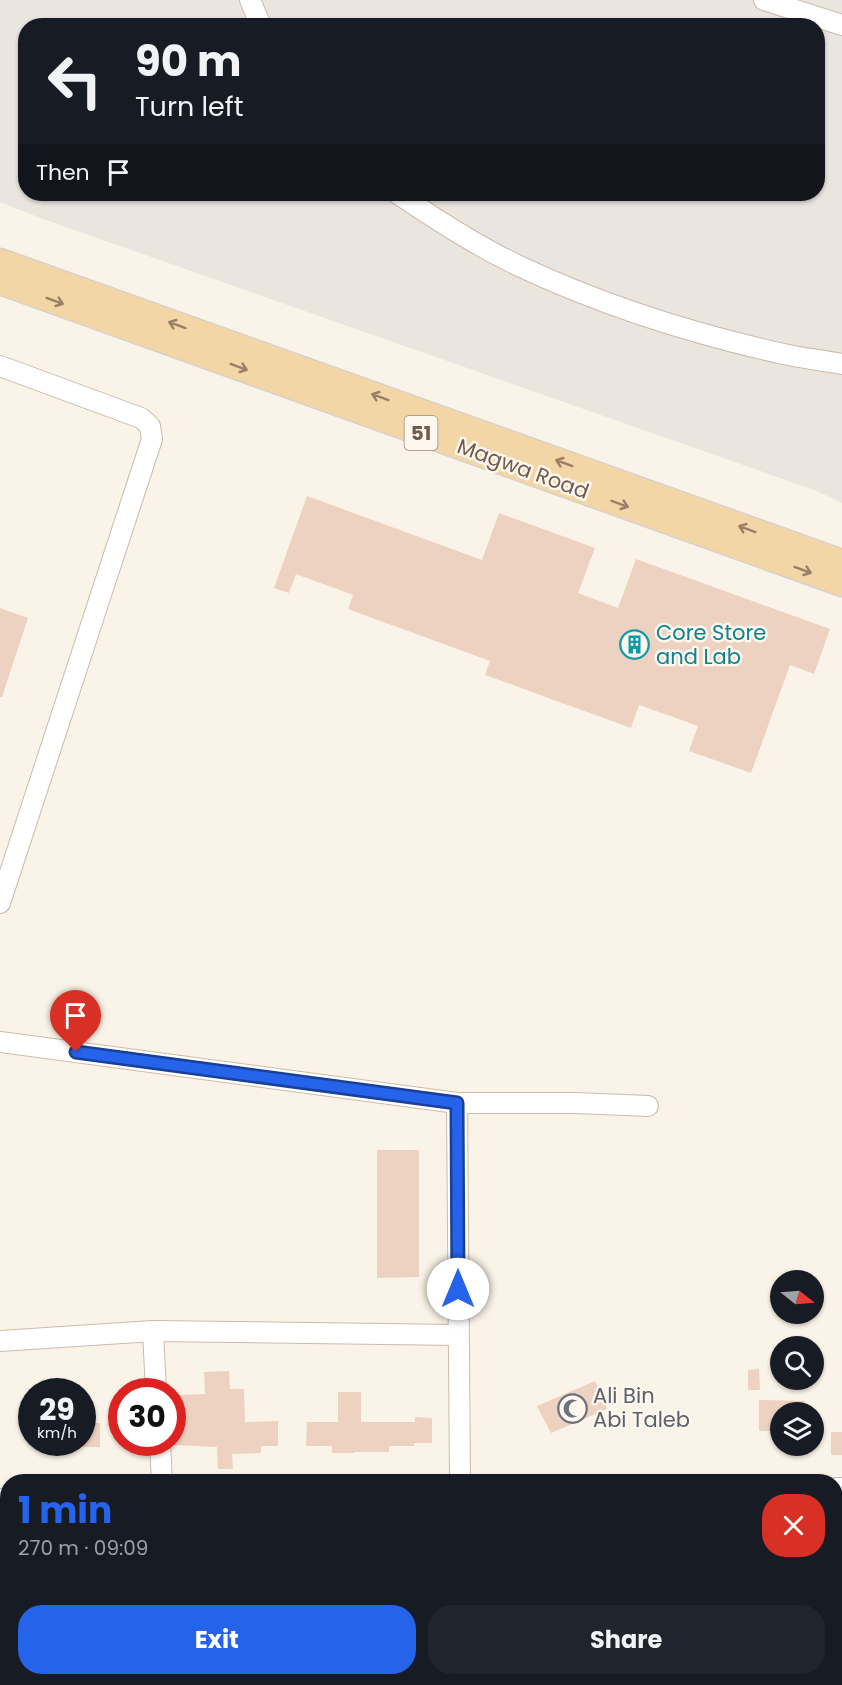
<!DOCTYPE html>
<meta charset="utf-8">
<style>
:root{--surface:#171b24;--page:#20242c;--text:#f1f3f6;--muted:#9ea1a6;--accent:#2563eb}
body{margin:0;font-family:Poppins,sans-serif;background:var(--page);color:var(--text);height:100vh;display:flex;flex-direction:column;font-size:22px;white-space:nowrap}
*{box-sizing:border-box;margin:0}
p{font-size:20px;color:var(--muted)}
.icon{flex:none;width:33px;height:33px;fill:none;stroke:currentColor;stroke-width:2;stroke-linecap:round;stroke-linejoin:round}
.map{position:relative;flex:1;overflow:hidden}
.sheet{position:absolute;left:0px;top:1474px;width:843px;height:212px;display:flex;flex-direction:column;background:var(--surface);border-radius:24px 24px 0 0;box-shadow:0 2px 4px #0004}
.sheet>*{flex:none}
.top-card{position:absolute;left:18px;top:18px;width:807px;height:183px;border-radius:24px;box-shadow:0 2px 4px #0004;background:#171b24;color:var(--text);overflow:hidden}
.needle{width:39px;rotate:107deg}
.buttons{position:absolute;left:770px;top:1270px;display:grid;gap:12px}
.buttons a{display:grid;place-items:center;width:54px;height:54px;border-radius:50%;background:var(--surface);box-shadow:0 2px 4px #0004;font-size:30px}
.speed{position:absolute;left:18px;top:1378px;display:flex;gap:12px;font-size:30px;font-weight:700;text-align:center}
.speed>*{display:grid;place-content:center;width:78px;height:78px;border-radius:50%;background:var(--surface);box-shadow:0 2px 4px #0004;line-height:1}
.speed small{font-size:15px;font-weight:400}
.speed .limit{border:9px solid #d22;background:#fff;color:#111}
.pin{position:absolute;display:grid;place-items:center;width:51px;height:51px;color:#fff;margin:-62px -26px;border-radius:50% 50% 50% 0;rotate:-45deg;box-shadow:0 0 6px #0007}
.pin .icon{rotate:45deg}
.me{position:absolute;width:66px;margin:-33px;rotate:0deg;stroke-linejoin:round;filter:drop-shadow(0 0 4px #0008)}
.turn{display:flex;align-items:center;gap:21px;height:126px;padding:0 18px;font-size:27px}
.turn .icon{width:78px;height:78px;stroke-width:2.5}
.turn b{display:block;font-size:42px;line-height:51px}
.then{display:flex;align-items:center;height:57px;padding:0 18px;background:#0003;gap:12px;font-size:22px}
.round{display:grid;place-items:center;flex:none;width:63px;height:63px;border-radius:24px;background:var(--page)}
.head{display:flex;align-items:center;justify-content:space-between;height:102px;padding:0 18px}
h1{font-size:36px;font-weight:700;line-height:45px;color:var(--accent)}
.action{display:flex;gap:12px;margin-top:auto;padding:12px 18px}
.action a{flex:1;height:69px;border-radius:24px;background:var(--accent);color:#fff;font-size:24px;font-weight:700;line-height:69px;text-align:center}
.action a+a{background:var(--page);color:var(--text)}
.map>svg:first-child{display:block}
.industrial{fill:#ebe5e0;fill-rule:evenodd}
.building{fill:#edd2c1}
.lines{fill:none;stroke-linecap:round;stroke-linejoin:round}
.minor-casing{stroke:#cbbbae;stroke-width:22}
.major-casing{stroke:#d8d1cd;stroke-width:27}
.minor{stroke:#fff;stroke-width:20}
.major{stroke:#f3d6a5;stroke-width:24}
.oneway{stroke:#997f68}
.route-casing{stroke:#184099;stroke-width:15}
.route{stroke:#2563eb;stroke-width:10}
.labels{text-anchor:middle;stroke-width:5;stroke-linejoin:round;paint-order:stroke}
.shield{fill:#fdf7ed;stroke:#9c897e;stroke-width:1.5}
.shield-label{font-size:20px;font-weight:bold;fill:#725a4e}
.street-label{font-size:21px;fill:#725a4e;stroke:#fdf7ed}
.culture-label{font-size:21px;fill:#0d838f;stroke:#fdf7ed;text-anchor:start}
.worship-label{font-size:21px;fill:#5b616d;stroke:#fdf7ed;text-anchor:start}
</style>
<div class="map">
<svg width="842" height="1685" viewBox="0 0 842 1685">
<rect width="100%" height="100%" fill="#faf3e7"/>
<path class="industrial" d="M 0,0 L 842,0 L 842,503 L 817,491 L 43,219 L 0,202 ZM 26,26 L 818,26 L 818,194 L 26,194 Z"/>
<g class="building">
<path d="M 307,496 L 482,560 L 499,513 L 595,548 L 578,593 L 618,608 L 636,559 L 830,629 L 814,674 L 790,665 L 751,773 L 689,751 L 698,726 L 639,705 L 631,728 L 485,675 L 490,661 L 348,609 L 353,595 L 296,574 L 289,593 L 274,588 Z"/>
<path d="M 0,608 L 28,618 L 2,697 L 0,697 Z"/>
<path d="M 377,1150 L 419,1150 L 419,1277 L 377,1278 Z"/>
<path d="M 759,1369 L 760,1390 L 748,1390 L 748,1370 Z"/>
<path d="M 229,1371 L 230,1389 L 244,1389 L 245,1422 L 278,1421 L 278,1446 L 261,1446 L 261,1453 L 232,1454 L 233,1469 L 218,1469 L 217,1447 L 172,1445 L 172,1423 L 178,1423 L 177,1395 L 205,1394 L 204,1372 Z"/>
<path d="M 595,1381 L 607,1409 L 551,1433 L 537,1406 Z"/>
<path d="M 338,1392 L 361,1392 L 361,1422 L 415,1422 L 415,1417 L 432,1418 L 432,1443 L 414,1443 L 414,1446 L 389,1446 L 389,1452 L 354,1452 L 354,1453 L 332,1453 L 332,1446 L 306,1446 L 307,1422 L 338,1422 Z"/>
<path d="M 759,1400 L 805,1401 L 805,1413 L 780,1413 L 780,1431 L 759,1431 Z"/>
<rect x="82" y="1423" width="18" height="24"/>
<rect x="831" y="1432" width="11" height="23"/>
</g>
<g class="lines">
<defs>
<g id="minor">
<path d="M 250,0 L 261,26"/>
<path d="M 764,0 L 842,25"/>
<path d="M 398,194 C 437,220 477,246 519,266 C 602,305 690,333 779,353 C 800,358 821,360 842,364"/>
<path d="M 0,366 L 141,418 L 150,426 L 152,439 L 0,903"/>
<path d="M 0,1042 L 457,1103 L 576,1103 L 648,1106"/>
<path d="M 457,1103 L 460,1482"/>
<path d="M 153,1331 L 156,1392"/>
<path d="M 0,1341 L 153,1331 L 458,1335"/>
<path d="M 160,1443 L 162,1482"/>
<path d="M 836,1488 L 842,1488"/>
<path d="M 0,1499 L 8,1499"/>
<path d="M 0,1616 L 8,1615"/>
<path d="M 462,1678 L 463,1685"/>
<path d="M 671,1685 L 671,1678"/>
</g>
<g id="major">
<path d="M 0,261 L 842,562"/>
<path d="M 0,282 L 842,584"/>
</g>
</defs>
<use href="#minor" class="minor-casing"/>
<use href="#major" class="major-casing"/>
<use href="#minor" class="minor"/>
<use href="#major" class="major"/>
</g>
<defs><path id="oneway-shaft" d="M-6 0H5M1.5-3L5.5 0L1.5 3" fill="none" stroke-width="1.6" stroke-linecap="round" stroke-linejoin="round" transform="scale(1.5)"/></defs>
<g class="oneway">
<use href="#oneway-shaft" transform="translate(55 301) rotate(20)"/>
<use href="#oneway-shaft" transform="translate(177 325) rotate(-160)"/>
<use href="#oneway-shaft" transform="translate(239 367) rotate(20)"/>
<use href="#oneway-shaft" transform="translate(380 397) rotate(-160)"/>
<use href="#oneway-shaft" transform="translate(564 463) rotate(-160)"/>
<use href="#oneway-shaft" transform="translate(620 504) rotate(20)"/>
<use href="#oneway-shaft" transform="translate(747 529) rotate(-160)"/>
<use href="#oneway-shaft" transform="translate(803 570) rotate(20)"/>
</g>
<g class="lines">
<defs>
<path id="route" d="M 76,1052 L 457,1103 L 458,1289"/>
</defs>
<use href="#route" class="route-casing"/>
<use href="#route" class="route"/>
</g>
<defs>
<symbol id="building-ring" viewBox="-11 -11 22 22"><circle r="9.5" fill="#fdf7ed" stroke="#0f9aa8" stroke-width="1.5"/><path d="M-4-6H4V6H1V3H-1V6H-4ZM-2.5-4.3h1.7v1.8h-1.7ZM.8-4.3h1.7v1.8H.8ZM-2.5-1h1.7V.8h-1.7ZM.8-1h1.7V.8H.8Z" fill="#0f9aa8"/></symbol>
<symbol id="mosque-ring" viewBox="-11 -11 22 22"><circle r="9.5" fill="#fdf7ed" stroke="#6b7280" stroke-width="1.5"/><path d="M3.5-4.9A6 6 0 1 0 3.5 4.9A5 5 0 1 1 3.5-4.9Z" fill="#6b7280"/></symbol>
</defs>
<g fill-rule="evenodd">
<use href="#building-ring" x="618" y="628" width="33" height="33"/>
<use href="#mosque-ring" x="556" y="1392" width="33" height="33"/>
</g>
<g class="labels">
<rect class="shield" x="404.5" y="416" width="33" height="34" rx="4.5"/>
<g class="shield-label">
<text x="421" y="440">51</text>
</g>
<g class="street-label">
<text transform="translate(523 469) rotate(20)" y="7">Magwa Road</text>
</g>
<g class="culture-label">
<text x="656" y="640">Core Store<tspan x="656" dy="24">and Lab</tspan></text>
</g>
<g class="worship-label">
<text x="593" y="1403">Ali Bin<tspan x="593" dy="24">Abi Taleb</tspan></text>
</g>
</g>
</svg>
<div class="buttons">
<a><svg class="needle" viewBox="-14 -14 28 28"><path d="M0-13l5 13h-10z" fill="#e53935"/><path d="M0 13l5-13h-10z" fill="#9ea1a6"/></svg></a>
<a><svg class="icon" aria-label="search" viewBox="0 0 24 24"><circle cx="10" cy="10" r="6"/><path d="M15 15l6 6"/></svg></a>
<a><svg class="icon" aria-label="layers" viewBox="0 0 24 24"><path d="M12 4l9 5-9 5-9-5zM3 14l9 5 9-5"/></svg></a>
</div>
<div class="speed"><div>29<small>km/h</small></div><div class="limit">30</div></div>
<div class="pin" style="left:76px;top:1052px;background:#d93025"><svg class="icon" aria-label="arrive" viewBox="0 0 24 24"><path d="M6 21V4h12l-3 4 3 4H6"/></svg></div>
<svg class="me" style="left:458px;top:1289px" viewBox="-20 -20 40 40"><circle r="19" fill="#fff"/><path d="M0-13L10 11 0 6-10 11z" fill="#2563eb"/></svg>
<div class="top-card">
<div class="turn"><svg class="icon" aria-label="left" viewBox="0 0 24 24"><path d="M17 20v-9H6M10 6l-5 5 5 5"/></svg><div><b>90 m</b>Turn left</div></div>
<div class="then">Then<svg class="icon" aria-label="arrive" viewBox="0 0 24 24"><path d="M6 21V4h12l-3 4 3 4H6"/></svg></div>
</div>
<section class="sheet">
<div class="head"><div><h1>1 min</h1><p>270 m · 09:09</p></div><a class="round" style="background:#d93025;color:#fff"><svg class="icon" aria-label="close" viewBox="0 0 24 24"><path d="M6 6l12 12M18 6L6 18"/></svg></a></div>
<div class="action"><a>Exit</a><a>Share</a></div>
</section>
</div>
